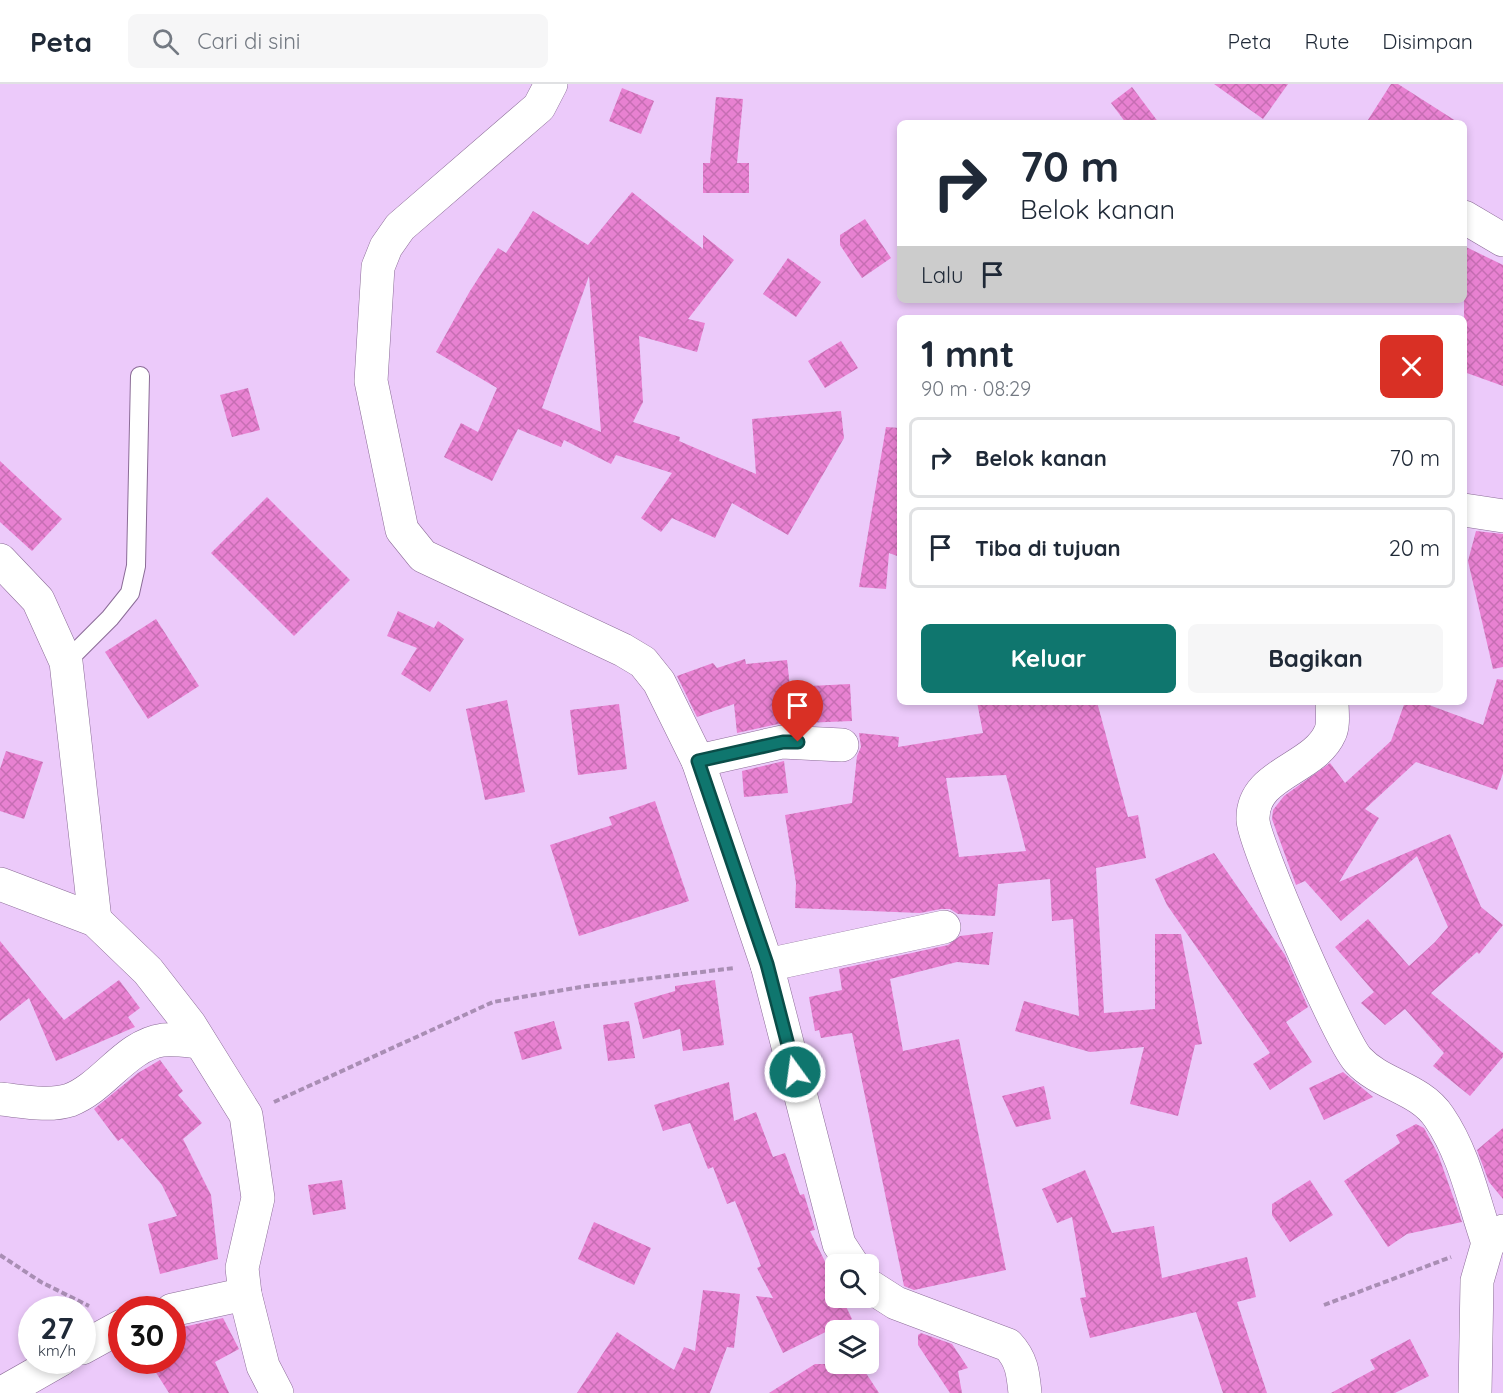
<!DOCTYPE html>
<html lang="id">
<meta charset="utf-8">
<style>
:root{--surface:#fff;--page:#f6f6f7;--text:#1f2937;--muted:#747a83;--line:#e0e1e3;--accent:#0f766e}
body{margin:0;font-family:Quicksand,sans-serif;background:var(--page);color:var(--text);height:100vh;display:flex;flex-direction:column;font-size:22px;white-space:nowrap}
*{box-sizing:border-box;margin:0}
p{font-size:20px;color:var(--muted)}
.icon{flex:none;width:33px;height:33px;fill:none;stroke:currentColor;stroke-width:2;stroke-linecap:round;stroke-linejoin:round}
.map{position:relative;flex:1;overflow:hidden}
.panel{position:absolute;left:897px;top:231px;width:570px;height:390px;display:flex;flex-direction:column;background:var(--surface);border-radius:9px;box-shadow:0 3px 9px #0003}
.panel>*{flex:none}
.banner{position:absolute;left:897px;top:36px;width:570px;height:183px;border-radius:9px;box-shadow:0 3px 9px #0003;background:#fff;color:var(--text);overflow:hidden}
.controls{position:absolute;left:825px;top:1170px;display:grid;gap:12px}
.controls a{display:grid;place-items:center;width:54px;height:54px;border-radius:9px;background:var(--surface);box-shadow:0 3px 9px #0003;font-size:30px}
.speed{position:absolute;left:18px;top:1212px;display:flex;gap:12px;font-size:30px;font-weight:700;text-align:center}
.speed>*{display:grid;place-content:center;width:78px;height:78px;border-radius:50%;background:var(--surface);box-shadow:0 3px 9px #0003;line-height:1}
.speed small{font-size:15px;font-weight:400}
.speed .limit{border:9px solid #d22;background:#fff;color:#111}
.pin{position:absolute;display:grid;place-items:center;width:51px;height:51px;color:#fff;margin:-62px -26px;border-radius:50% 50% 50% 0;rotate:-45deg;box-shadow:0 0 6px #0007}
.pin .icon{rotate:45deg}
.me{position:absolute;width:66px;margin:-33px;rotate:346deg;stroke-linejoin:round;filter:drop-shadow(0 0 4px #0008)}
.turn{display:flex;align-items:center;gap:21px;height:126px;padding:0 24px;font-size:27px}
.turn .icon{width:78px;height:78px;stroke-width:2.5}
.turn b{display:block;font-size:42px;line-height:51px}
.then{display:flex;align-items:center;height:57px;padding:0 24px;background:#0003;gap:12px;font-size:22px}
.round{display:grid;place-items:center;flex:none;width:63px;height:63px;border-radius:9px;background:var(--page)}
.head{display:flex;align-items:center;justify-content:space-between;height:102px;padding:0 24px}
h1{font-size:36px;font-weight:800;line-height:45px}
.button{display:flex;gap:12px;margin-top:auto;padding:12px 24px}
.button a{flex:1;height:69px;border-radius:9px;background:var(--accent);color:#fff;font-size:24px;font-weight:800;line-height:69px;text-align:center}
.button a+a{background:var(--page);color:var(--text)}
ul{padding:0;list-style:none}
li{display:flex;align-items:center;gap:18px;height:81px;margin:0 12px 9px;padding:0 12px;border:3px solid var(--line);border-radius:9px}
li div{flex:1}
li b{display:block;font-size:22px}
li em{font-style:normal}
header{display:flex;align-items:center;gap:36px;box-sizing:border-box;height:84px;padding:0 30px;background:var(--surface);border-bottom:2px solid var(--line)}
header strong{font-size:28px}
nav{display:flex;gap:33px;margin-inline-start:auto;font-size:21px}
.search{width:420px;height:54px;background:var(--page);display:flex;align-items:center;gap:15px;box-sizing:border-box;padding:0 21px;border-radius:9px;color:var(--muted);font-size:22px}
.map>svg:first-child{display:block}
.building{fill:url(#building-cross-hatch);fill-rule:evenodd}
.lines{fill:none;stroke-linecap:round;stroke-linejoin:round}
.service-casing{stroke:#8b6c97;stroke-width:20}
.minor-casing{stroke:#8b6c97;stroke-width:34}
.path{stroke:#a98eb4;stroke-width:4;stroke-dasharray:6 3;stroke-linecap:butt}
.service{stroke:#fff;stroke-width:18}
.minor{stroke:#fff;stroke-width:33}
.route-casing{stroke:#0a4d48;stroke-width:15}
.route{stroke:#0f766e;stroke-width:10}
</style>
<header>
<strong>Peta</strong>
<div class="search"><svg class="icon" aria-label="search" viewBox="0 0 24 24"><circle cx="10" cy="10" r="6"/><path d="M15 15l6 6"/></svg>Cari di sini</div>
<nav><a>Peta</a><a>Rute</a><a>Disimpan</a></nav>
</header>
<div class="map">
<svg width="1503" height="1309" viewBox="0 0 1503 1309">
<defs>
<pattern id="building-cross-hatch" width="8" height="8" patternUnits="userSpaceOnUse" patternTransform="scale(1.5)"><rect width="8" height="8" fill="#e881d1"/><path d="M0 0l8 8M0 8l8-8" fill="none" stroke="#c66eb3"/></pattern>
</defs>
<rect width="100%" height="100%" fill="#eccafa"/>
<g class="building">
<path d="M 1214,0 L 1288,0 L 1263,35 Z"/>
<path d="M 1391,0 L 1398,0 L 1459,39 L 1366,39 Z"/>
<path d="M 1132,3 L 1159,39 L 1126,39 L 1111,19 Z"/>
<path d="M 622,4 L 654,17 L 641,50 L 609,37 Z"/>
<path d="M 716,13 L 743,15 L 737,79 L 749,79 L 749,109 L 703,109 L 703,79 L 710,79 Z"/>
<path d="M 632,108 L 703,165 L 703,151 L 734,176 L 688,235 L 705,239 L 697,268 L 639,252 L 643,318 L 633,338 L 680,353 L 679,357 L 756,390 L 752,335 L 841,327 L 844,354 L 788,451 L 732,419 L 715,454 L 672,434 L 661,448 L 641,434 L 672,389 L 616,371 L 611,380 L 564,356 L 561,363 L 518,345 L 492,397 L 444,373 L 461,339 L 478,348 L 497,304 L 436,268 L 470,207 L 498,164 L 506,169 L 533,127 L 588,161 ZM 589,192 L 601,348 L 542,324 Z"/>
<path d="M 865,135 L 891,174 L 862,194 L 840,161 L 840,151 Z"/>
<path d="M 1464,162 L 1503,181 L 1503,302 L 1464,288 Z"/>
<path d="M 788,174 L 821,198 L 796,233 L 763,210 Z"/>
<path d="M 841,257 L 858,284 L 825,304 L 808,277 Z"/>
<path d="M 248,304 L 260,346 L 232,353 L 220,311 Z"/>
<path d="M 886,343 L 900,344 L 900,473 L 889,469 L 886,505 L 859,503 Z"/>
<path d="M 0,377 L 62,435 L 32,467 L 0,438 Z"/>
<path d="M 267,413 L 350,496 L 294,552 L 211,469 Z"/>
<path d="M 1476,447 L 1503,450 L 1503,583 L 1493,585 L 1468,477 Z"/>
<path d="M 398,527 L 434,544 L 438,537 L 464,555 L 430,608 L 401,590 L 417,564 L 387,552 Z"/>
<path d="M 156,535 L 199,602 L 148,635 L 105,568 Z"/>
<path d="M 745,575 L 746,580 L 787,576 L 790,603 L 850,600 L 852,637 L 778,640 L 737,649 L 734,620 L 697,633 L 677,592 L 713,579 L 717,584 Z"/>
<path d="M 1497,595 L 1503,596 L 1503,689 L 1497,706 L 1416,678 L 1365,725 L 1379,734 L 1339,798 L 1450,750 L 1481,823 L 1503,841 L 1479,870 L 1477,868 L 1431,909 L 1503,969 L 1503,973 L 1470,1012 L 1433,982 L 1444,969 L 1405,925 L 1385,941 L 1361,919 L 1374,908 L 1335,863 L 1368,835 L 1409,882 L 1435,858 L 1448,843 L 1417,772 L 1341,837 L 1305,797 L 1296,801 L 1272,735 L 1273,726 L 1284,712 L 1330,679 L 1345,699 L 1391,657 L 1405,618 L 1421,618 L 1483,641 Z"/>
<path d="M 507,616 L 525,708 L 485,716 L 466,625 Z"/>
<path d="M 977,618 L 1097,618 L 1128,733 L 1138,731 L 1146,774 L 1096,784 L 1104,929 L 1155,925 L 1155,850 L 1181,850 L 1202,960 L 1195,961 L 1178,1032 L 1130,1020 L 1144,963 L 1090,968 L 1015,947 L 1024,917 L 1079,932 L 1073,835 L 1052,837 L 1050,795 L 998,800 L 995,832 L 958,830 L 950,825 L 941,825 L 920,829 L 795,824 L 796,799 L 785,731 L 852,719 L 857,672 L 861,663 L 859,649 L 899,653 L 898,663 L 983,649 ZM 1006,691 L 1026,767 L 959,773 L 946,694 Z"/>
<path d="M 619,620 L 627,685 L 578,691 L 570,626 Z"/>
<path d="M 6,667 L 43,678 L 24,735 L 0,727 L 0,685 Z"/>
<path d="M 784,677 L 788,709 L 744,713 L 742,687 Z"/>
<path d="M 655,717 L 689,817 L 579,852 L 550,761 L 612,741 L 609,733 Z"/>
<path d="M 1214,769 L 1285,871 L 1308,923 L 1286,938 L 1312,978 L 1270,1006 L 1253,980 L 1270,969 L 1167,821 L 1155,795 Z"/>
<path d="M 993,848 L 989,881 L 957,878 L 890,895 L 903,967 L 959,955 L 1006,1186 L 914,1206 L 904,1202 L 852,949 L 821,954 L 819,946 L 815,947 L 809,913 L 842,906 L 839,885 L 948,861 L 960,852 Z"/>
<path d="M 0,857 L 64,936 L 119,896 L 140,924 L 128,933 L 135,943 L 56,977 L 29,914 L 0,937 Z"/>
<path d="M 715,896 L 724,961 L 683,967 L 680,945 L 643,955 L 634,919 L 675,907 L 675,902 Z"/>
<path d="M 554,937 L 562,965 L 522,976 L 514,948 Z"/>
<path d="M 629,937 L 635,974 L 608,977 L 603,941 Z"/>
<path d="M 160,976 L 183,1007 L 178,1011 L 202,1039 L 183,1055 L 211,1111 L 218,1175 L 160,1190 L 148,1140 L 177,1132 L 162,1101 L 122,1054 L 118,1057 L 94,1025 L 138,989 Z"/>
<path d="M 1343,988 L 1373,1013 L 1324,1036 L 1309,1004 Z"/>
<path d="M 729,998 L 734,1037 L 756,1028 L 773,1073 L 785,1069 L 800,1111 L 804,1110 L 815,1146 L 810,1147 L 836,1200 L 836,1214 L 842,1214 L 852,1235 L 783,1269 L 756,1212 L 773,1214 L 757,1184 L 761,1182 L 735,1117 L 727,1120 L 713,1083 L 708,1085 L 690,1039 L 663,1047 L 654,1021 Z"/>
<path d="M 1044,1002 L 1051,1035 L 1016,1043 L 1002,1012 Z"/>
<path d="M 1416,1040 L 1424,1044 L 1438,1070 L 1462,1138 L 1407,1150 L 1388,1163 L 1344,1097 L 1400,1059 L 1396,1051 Z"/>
<path d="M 1503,1044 L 1503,1115 L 1489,1098 L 1477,1066 Z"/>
<path d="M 1085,1086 L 1112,1149 L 1154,1142 L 1162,1194 L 1247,1173 L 1256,1213 L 1237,1218 L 1267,1309 L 1223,1309 L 1196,1228 L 1090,1254 L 1080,1214 L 1086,1213 L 1072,1133 L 1057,1139 L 1042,1105 Z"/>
<path d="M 342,1096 L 346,1125 L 313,1131 L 308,1101 Z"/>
<path d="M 1310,1096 L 1333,1131 L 1290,1158 L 1272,1131 L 1272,1120 Z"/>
<path d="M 594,1138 L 651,1164 L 634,1201 L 578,1175 Z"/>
<path d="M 703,1206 L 740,1210 L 734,1264 L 727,1263 L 710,1309 L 577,1309 L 617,1248 L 674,1286 L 684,1263 L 695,1267 Z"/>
<path d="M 223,1234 L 239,1265 L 215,1278 L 229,1309 L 169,1309 L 148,1276 L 172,1276 L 172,1252 L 184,1245 L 183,1243 Z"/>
<path d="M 921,1249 L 952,1260 L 968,1284 L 958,1287 L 962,1309 L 950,1309 L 918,1261 L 918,1251 Z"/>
<path d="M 1410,1255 L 1429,1292 L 1395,1309 L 1331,1309 L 1375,1285 L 1370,1276 Z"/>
<path d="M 815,1280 L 860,1280 L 879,1309 L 769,1309 Z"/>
</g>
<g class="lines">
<defs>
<path id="service" d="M 66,578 L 110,534 L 130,509 L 136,482 L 140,292"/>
<g id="minor">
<path d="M 551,0 L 539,23 L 400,143 L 386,163 L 378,183 L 371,297 L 402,446 L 423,472 L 623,566 L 643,578 L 659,598 L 698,677 L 767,881 L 839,1160 L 852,1180"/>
<path d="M 1464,133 L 1503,156"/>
<path d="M 1464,426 L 1503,432"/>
<path d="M 0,476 L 38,516 L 66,578 L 95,836"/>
<path d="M 1332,618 C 1332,627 1334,641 1330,649 C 1314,686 1251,689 1253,736 C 1254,760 1341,958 1358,976 C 1381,1001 1420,1004 1439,1033 C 1465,1071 1473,1116 1488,1159"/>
<path d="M 698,677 L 782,658 L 842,661"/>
<path d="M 0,800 L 95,836 L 148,887 L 190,941 L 246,1031 L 258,1114 L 242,1184 L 245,1210 L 263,1282 L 277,1309"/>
<path d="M 767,881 L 944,843"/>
<path d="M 0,1015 C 21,1017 49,1023 70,1016 C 104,1003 126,961 163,956 C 175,955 189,957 200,958"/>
<path d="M 868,1201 L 896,1219 L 1008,1261 C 1022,1276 1023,1289 1025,1309"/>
<path d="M 172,1226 L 245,1210"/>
<path d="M 82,1264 L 122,1242"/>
<path d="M 2,1309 L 60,1276"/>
<path d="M 1475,1309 L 1477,1197 L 1488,1159 L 1503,1147"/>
</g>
</defs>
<use href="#service" class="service-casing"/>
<use href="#minor" class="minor-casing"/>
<g class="path">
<path d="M 274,1018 L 493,918 L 587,902 L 734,884"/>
<path d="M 0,1171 L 41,1198 L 89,1222"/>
<path d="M 1324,1221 L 1451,1173"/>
</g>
<use href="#service" class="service"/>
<use href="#minor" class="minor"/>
</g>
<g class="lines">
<defs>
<path id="route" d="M 795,988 L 767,880 L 698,677 L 783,658 L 798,658"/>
</defs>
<use href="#route" class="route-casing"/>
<use href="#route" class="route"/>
</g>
</svg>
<div class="controls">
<a><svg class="icon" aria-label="search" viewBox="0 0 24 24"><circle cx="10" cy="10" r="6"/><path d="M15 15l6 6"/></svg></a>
<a><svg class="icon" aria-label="layers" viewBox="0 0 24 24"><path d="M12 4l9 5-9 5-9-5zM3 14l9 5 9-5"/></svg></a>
</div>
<div class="speed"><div>27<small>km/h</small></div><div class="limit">30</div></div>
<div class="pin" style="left:798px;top:658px;background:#d93025"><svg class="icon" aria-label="arrive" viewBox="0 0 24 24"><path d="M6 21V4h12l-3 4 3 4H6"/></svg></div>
<svg class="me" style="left:795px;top:988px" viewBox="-20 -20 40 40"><circle r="17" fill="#0f766e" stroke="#fff" stroke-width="3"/><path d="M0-11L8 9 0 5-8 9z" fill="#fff"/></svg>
<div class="banner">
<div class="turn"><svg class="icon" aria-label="right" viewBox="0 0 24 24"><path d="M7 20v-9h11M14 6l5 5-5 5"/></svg><div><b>70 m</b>Belok kanan</div></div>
<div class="then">Lalu<svg class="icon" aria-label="arrive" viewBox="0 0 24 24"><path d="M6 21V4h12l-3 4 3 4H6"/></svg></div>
</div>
<section class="panel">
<div class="head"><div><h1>1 mnt</h1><p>90 m · 08:29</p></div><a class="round" style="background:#d93025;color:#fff"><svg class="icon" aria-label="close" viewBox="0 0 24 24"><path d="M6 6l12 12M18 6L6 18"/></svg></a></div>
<ul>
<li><svg class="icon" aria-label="right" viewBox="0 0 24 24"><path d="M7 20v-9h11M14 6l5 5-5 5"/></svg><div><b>Belok kanan</b></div><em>70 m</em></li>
<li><svg class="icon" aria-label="arrive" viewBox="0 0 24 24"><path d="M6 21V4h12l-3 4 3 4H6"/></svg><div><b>Tiba di tujuan</b></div><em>20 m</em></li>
</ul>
<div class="button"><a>Keluar</a><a>Bagikan</a></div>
</section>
</div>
